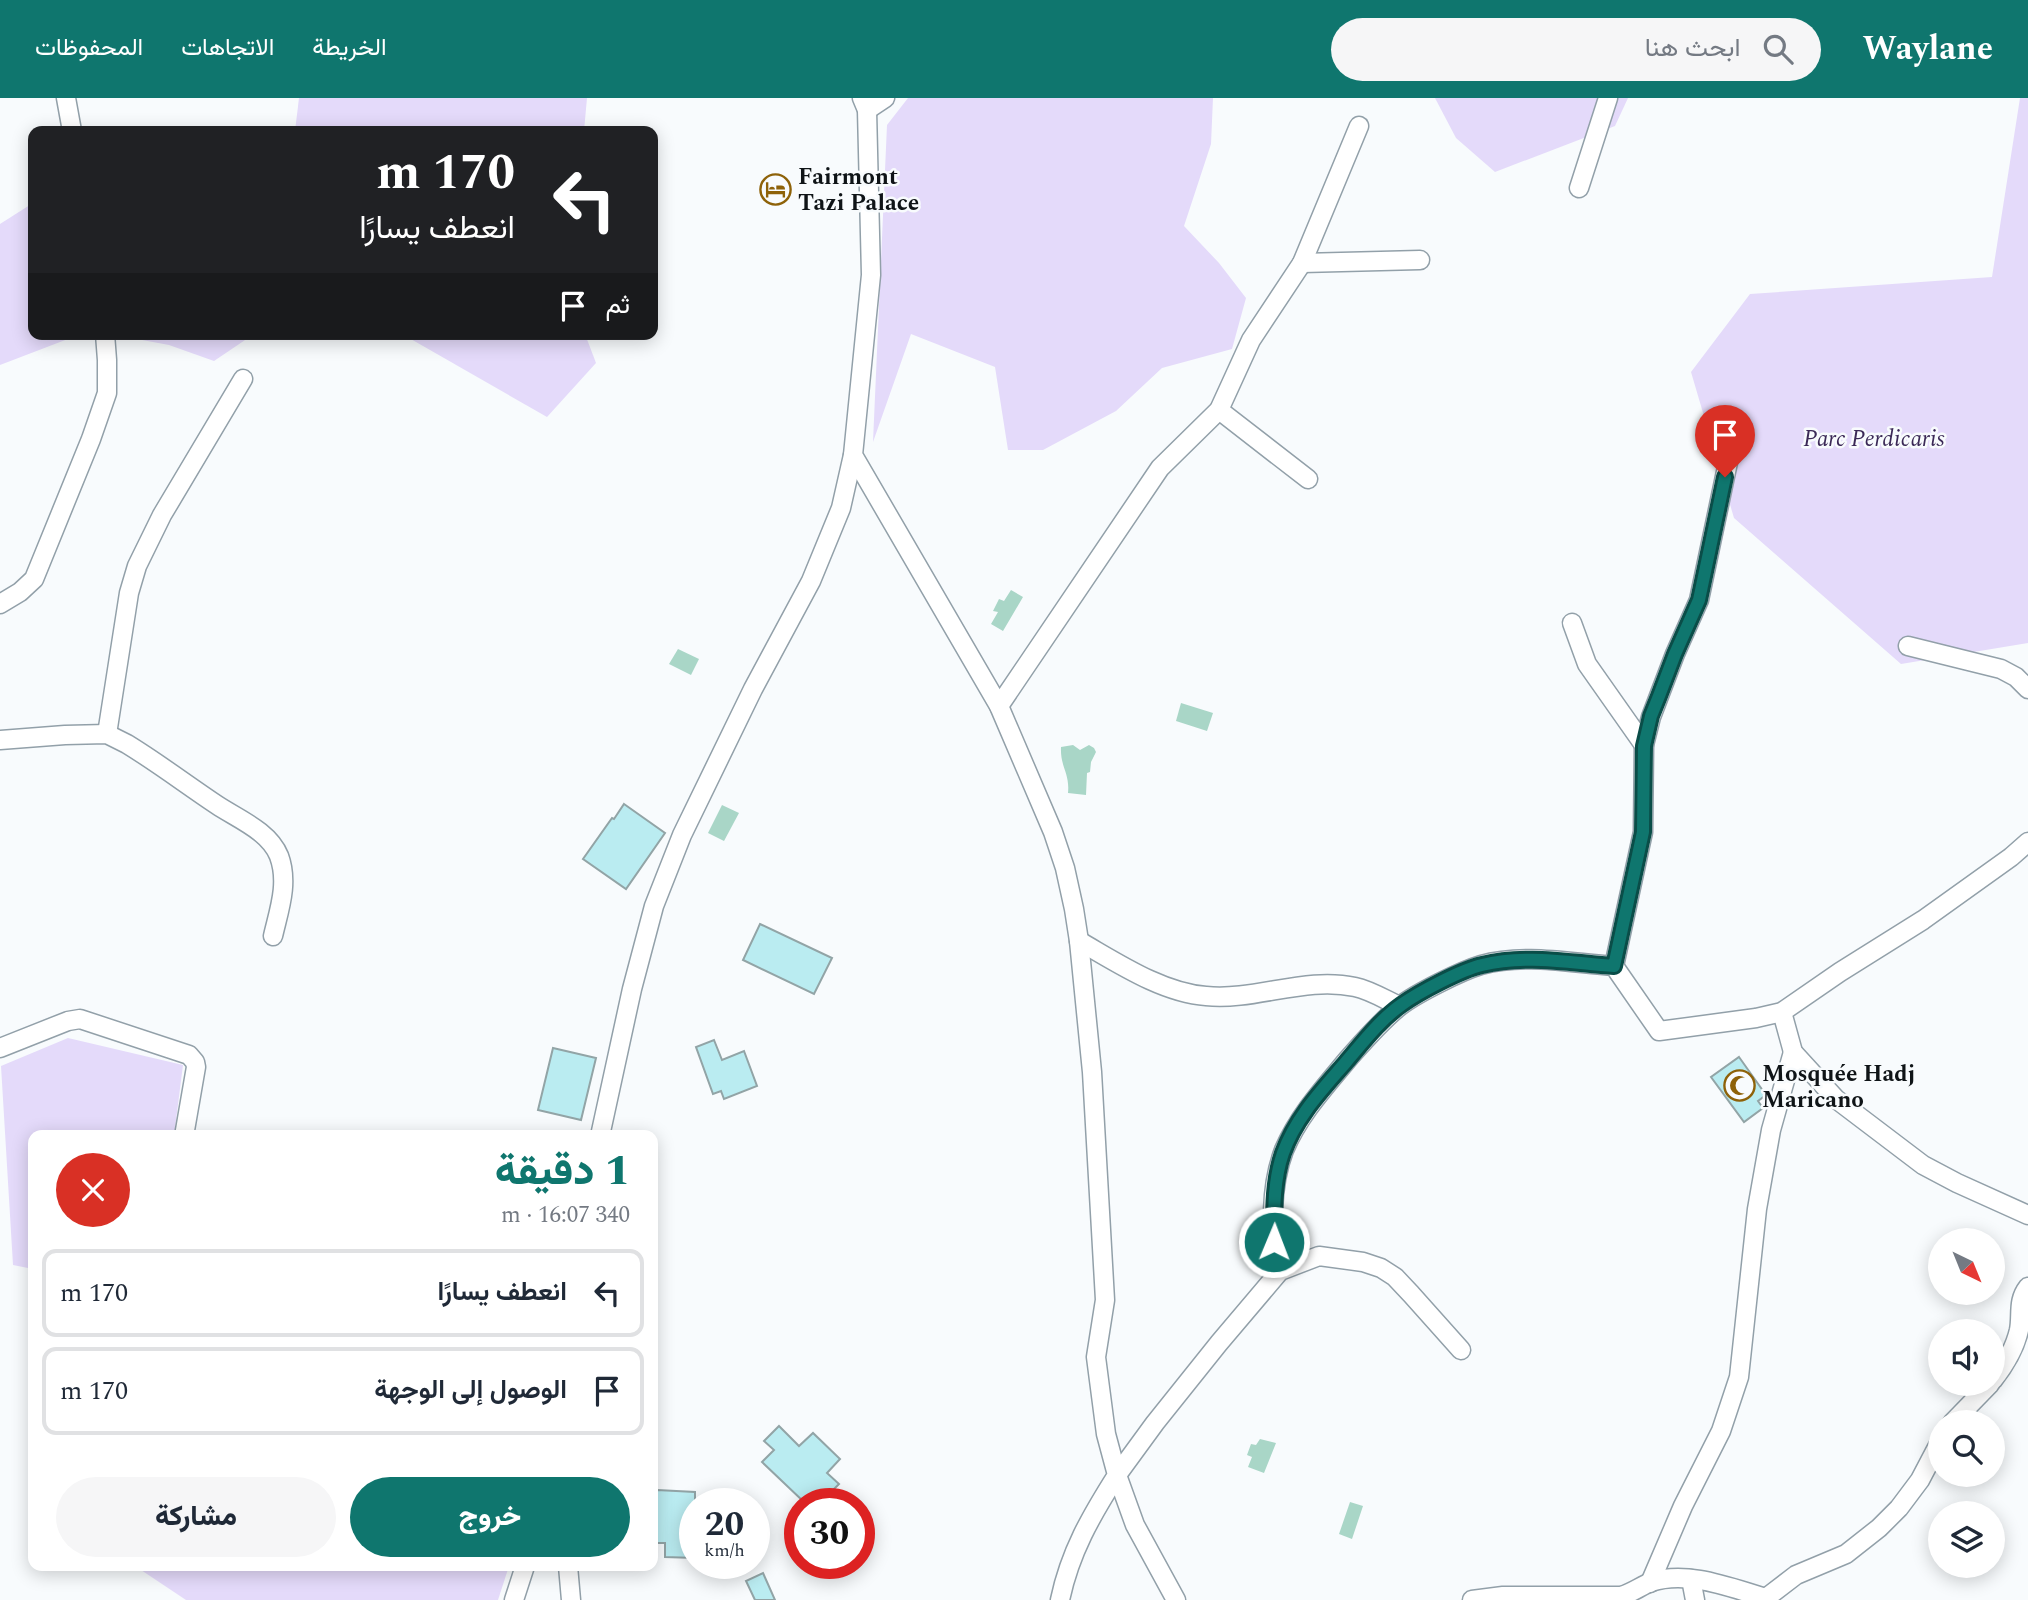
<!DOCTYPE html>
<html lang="ar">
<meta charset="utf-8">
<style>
:root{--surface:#fff;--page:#f6f6f7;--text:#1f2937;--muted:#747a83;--line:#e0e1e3;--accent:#0f766e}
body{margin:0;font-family:Spectral,Vazirmatn,serif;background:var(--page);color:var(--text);direction:rtl;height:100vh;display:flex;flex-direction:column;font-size:26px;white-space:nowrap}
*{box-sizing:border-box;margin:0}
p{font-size:23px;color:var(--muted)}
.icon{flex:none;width:38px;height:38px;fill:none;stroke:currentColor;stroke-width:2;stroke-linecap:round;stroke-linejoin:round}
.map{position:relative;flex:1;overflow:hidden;direction:ltr}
.sheet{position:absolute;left:28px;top:1032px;width:630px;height:441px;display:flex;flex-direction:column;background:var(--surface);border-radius:14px;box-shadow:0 4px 18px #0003;direction:rtl}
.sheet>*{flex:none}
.guide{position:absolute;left:28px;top:28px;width:630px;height:214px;border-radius:14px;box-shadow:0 4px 18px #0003;direction:rtl;background:#202124;color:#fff;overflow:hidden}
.needle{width:46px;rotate:137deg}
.buttons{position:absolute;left:1928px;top:1130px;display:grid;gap:14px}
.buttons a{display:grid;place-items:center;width:77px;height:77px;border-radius:50%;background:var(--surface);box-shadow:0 4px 18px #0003;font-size:35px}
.speed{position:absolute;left:679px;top:1390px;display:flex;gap:14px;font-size:35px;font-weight:700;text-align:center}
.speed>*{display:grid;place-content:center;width:91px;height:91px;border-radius:50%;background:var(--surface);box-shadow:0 4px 18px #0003;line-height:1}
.speed small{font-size:18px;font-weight:400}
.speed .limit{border:10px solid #d22;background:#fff;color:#111}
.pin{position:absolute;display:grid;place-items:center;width:60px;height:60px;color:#fff;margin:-72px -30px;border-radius:50% 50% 50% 0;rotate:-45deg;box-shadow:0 0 7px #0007}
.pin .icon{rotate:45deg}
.me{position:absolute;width:77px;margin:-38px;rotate:1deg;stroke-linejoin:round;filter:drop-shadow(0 0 5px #0008)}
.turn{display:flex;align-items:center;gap:24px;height:147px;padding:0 28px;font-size:32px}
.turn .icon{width:91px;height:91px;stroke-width:2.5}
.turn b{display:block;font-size:49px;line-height:60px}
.then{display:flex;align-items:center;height:66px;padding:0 28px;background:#0003;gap:14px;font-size:26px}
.round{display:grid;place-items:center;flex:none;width:74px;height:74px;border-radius:37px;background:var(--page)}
.headline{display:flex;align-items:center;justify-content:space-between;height:119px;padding:0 28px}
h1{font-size:42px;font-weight:800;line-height:52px;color:var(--accent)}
.button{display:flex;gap:14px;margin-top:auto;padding:14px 28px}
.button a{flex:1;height:80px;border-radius:42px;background:var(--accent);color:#fff;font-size:28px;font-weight:800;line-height:80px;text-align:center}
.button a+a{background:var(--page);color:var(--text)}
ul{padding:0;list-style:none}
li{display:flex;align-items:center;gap:21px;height:88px;margin:0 14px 10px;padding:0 14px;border:4px solid var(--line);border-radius:14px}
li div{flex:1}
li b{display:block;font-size:26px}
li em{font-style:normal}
header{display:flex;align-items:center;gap:42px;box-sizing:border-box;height:98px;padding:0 35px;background:var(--accent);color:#fff}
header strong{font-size:33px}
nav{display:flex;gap:38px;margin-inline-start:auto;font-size:24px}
.search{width:490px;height:63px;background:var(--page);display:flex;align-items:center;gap:18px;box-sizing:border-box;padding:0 24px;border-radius:38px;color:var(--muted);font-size:26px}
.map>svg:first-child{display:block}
.green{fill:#e4dafa}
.water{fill:#a9d6c7}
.building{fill:#baecf1;stroke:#92a4a6;stroke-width:2}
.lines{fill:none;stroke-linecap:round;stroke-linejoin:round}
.minor-casing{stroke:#92a0a9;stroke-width:21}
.minor{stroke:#fff;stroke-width:18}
.route-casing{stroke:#0a4d48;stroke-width:18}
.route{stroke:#0f766e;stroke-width:12}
.labels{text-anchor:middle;stroke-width:5;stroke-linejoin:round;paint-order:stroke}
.poi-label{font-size:23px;font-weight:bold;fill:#0f1417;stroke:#f8fbfd;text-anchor:start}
.park-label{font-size:23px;font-style:italic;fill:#3b2957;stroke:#f8fbfd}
</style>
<header>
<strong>Waylane</strong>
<div class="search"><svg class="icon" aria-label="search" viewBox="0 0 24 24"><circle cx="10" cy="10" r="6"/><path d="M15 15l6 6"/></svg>ابحث هنا</div>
<nav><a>الخريطة</a><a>الاتجاهات</a><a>المحفوظات</a></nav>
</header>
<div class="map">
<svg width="2028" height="1502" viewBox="0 0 2028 1502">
<rect width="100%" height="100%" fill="#f8fbfd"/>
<g class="green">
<path d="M 299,0 L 587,0 L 584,33 L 295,33 Z"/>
<path d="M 908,0 L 1213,0 L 1211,46 L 1184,128 L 1219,165 L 1246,200 L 1232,251 L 1162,270 L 1116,313 L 1043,352 L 1008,352 L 995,269 L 911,236 L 873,344 L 887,27 Z"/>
<path d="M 1435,0 L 1628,0 L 1615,28 L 1495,74 L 1456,40 Z"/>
<path d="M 2020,0 L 2028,0 L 2028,545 L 1901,566 L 1734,420 L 1691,274 L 1750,196 L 1992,179 Z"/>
<path d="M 33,105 L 33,236 L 81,236 L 0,267 L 0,126 Z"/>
<path d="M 110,236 L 254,236 L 214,263 L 169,247 Z"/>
<path d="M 402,236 L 585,236 L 596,265 L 547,319 Z"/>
<path d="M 68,940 L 183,967 L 174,1038 L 33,1038 L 33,1171 L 13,1167 L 1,968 Z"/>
<path d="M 135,1468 L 509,1468 L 498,1502 L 186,1502 Z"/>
</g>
<g class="water">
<path d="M 1011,492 L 1023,499 L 1003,533 L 991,526 L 998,514 L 993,513 L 999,501 L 1004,503 Z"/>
<path d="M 678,551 L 699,561 L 691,577 L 669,566 Z"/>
<path d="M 1181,605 L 1213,615 L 1207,633 L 1176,623 Z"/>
<path d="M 1073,647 L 1080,652 L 1089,647 L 1094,650 L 1096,654 L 1091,664 L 1090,674 L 1087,675 L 1086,697 L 1068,695 C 1070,675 1060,669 1061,649 Z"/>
<path d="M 722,707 L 739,715 L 724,743 L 708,735 Z"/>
<path d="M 1260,1341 L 1276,1345 L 1264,1375 L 1248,1369 L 1252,1359 L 1247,1357 L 1251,1346 L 1256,1347 Z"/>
<path d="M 1350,1404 L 1363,1408 L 1352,1441 L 1339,1436 Z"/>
</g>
<g class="building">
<path d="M 624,706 L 665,735 L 626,791 L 583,761 L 612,720 L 614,721 Z"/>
<path d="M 760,826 L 832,860 L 814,896 L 743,862 Z"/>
<path d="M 714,942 L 722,962 L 744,953 L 757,988 L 724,1001 L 721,993 L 713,996 L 696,949 Z"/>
<path d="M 553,950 L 596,960 L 581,1022 L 538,1012 Z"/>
<path d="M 1739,959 L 1766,997 L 1758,1003 L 1763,1010 L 1744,1024 L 1711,979 Z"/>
<path d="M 779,1328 L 799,1348 L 813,1335 L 840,1361 L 827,1375 L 839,1386 L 820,1405 L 805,1405 L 762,1364 L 774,1352 L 764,1343 Z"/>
<path d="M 657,1392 L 695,1394 L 695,1460 L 665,1459 L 665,1445 L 653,1445 L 653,1419 L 656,1420 Z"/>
<path d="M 763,1475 L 775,1502 L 755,1502 L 746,1483 Z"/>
</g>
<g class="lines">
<defs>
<g id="minor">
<path d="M 66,0 L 72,33"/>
<path d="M 862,0 L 867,12 L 871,177 L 853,357 L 999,608 L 1053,734 L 1065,770 L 1074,811 L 1079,843 L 1092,974 L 1105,1202 L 1096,1259 L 1106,1336 L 1117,1377 C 1091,1418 1070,1454 1060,1502"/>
<path d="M 867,12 L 885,0"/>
<path d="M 1579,90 L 1608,0"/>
<path d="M 1302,165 L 1420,162"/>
<path d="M 1219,312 L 1308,381"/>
<path d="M 0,506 L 20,494 L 34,481 L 91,341 L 107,295 L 107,262 L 105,236"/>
<path d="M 1572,525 L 1587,566 L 1644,647"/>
<path d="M 1908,548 L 2001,571 L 2016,579 L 2028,591"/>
<path d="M 999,608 L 1160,370 L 1219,312 L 1251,242 L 1302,165 L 1359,28"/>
<path d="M 107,636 L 129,495 L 137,468 L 162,417 L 243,281"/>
<path d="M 0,642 L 65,637 L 107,636 L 127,646 C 158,665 187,687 217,707 C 238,721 269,733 279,758 C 289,785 279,812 273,838"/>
<path d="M 1079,843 C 1116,864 1162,895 1206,898 C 1256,903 1305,878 1355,889 C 1370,892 1386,902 1399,908"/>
<path d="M 1614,868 L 1643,734 L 1644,647 L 1651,619 L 1675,556 L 1699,502 L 1735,331"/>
<path d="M 1782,914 L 1793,954 L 1836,1001 L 1923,1067 L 1957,1085 L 2028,1117"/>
<path d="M 0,950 L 68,923 L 80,921 L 189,957 L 195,964 L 196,969 L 184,1038"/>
<path d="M 600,1038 L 632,891 L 654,808 L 682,737 L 753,591 L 811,483 L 841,410 L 853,357"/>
<path d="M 1280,1173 C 1269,1139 1271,1086 1284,1052 C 1299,1017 1324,990 1348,961 C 1364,943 1381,923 1400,908 C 1417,895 1461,873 1481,867 C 1524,855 1570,865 1614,868 L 1659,933 L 1756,920 L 1782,914 L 1840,874 L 1923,822 L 2011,759 L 2028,744"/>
<path d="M 1993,1282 C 2004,1268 2015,1250 2019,1232 C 2022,1216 2017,1203 2028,1189"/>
<path d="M 1952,1325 L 1990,1286"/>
<path d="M 568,1468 L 571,1502"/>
<path d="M 1691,1481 L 1695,1502"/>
<path d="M 1650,1485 L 1683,1408 L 1721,1333 L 1739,1279 L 1757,1111 L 1771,1032 L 1793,954"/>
<path d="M 1766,1500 L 1796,1477 L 1846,1456 L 1879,1430 L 1899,1410 L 1920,1382 L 1941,1342"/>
<path d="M 514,1502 L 525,1468"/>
<path d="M 1176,1502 L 1135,1427 L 1117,1377 L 1155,1325 L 1219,1245 L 1280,1173 L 1319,1158 L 1363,1164 L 1381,1170 L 1395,1179 L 1411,1196 L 1461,1252"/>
<path d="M 1472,1502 L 1503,1498 L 1621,1498 C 1632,1495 1641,1488 1651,1484 C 1688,1472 1731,1490 1766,1500"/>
</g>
</defs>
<use href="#minor" class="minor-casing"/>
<use href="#minor" class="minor"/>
</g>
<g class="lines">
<defs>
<path id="route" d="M 1274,1144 C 1274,1115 1273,1084 1283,1055 C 1296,1019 1322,992 1346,964 C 1363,944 1380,922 1401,907 C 1419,894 1461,872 1482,867 C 1525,856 1570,865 1614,868 L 1643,734 L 1644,648 L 1651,618 L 1659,598 L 1675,556 L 1699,502 L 1725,379"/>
</defs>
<use href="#route" class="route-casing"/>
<use href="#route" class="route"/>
</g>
<defs>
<symbol id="hotel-ring" viewBox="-11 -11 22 22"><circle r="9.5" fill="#f8fbfd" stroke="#8e6209" stroke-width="1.5"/><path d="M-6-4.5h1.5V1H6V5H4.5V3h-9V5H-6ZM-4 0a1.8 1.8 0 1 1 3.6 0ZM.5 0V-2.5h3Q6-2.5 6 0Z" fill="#8e6209"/></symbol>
<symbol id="mosque-ring" viewBox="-11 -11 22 22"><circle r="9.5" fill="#f8fbfd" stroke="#8e6209" stroke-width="1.5"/><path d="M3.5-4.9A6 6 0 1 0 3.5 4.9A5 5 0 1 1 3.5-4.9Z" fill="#8e6209"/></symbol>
</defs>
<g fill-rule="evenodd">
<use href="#hotel-ring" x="758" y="74" width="35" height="35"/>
<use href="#mosque-ring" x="1722" y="970" width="35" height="35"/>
</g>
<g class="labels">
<g class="poi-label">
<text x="798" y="86">Fairmont<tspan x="798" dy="26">Tazi Palace</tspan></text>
<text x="1762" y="983">Mosquée Hadj<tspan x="1762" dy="26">Maricano</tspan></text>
</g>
<g class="park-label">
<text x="1874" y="348">Parc Perdicaris</text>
</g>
</g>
</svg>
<div class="buttons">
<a><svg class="needle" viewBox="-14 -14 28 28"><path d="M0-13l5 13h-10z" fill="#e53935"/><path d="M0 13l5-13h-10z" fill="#747a83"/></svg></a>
<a><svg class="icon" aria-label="sound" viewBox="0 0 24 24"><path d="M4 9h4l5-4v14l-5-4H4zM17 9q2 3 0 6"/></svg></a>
<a><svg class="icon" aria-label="search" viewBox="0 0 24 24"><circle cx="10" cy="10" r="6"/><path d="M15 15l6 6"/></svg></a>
<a><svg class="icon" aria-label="layers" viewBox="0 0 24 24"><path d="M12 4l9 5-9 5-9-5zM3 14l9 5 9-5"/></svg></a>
</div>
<div class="speed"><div>20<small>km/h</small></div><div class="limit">30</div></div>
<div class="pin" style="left:1725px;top:379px;background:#d93025"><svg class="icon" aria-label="arrive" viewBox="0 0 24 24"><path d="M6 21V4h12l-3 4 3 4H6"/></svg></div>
<svg class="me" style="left:1274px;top:1144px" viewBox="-20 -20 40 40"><circle r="17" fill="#0f766e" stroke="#fff" stroke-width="3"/><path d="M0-11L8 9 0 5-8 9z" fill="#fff"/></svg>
<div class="guide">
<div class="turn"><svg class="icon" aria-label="left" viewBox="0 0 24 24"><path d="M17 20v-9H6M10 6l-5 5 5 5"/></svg><div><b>170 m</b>انعطف يسارًا</div></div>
<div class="then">ثم<svg class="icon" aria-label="arrive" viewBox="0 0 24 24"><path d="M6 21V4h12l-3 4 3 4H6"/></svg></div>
</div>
<section class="sheet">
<div class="headline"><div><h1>1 دقيقة</h1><p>340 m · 16:07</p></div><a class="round" style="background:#d93025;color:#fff"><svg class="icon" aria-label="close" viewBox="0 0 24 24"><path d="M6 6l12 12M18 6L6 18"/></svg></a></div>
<ul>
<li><svg class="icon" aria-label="left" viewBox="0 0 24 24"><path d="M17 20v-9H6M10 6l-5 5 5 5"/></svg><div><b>انعطف يسارًا</b></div><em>170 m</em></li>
<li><svg class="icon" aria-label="arrive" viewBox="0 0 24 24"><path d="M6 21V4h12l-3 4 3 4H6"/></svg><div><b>الوصول إلى الوجهة</b></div><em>170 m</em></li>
</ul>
<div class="button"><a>خروج</a><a>مشاركة</a></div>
</section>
</div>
